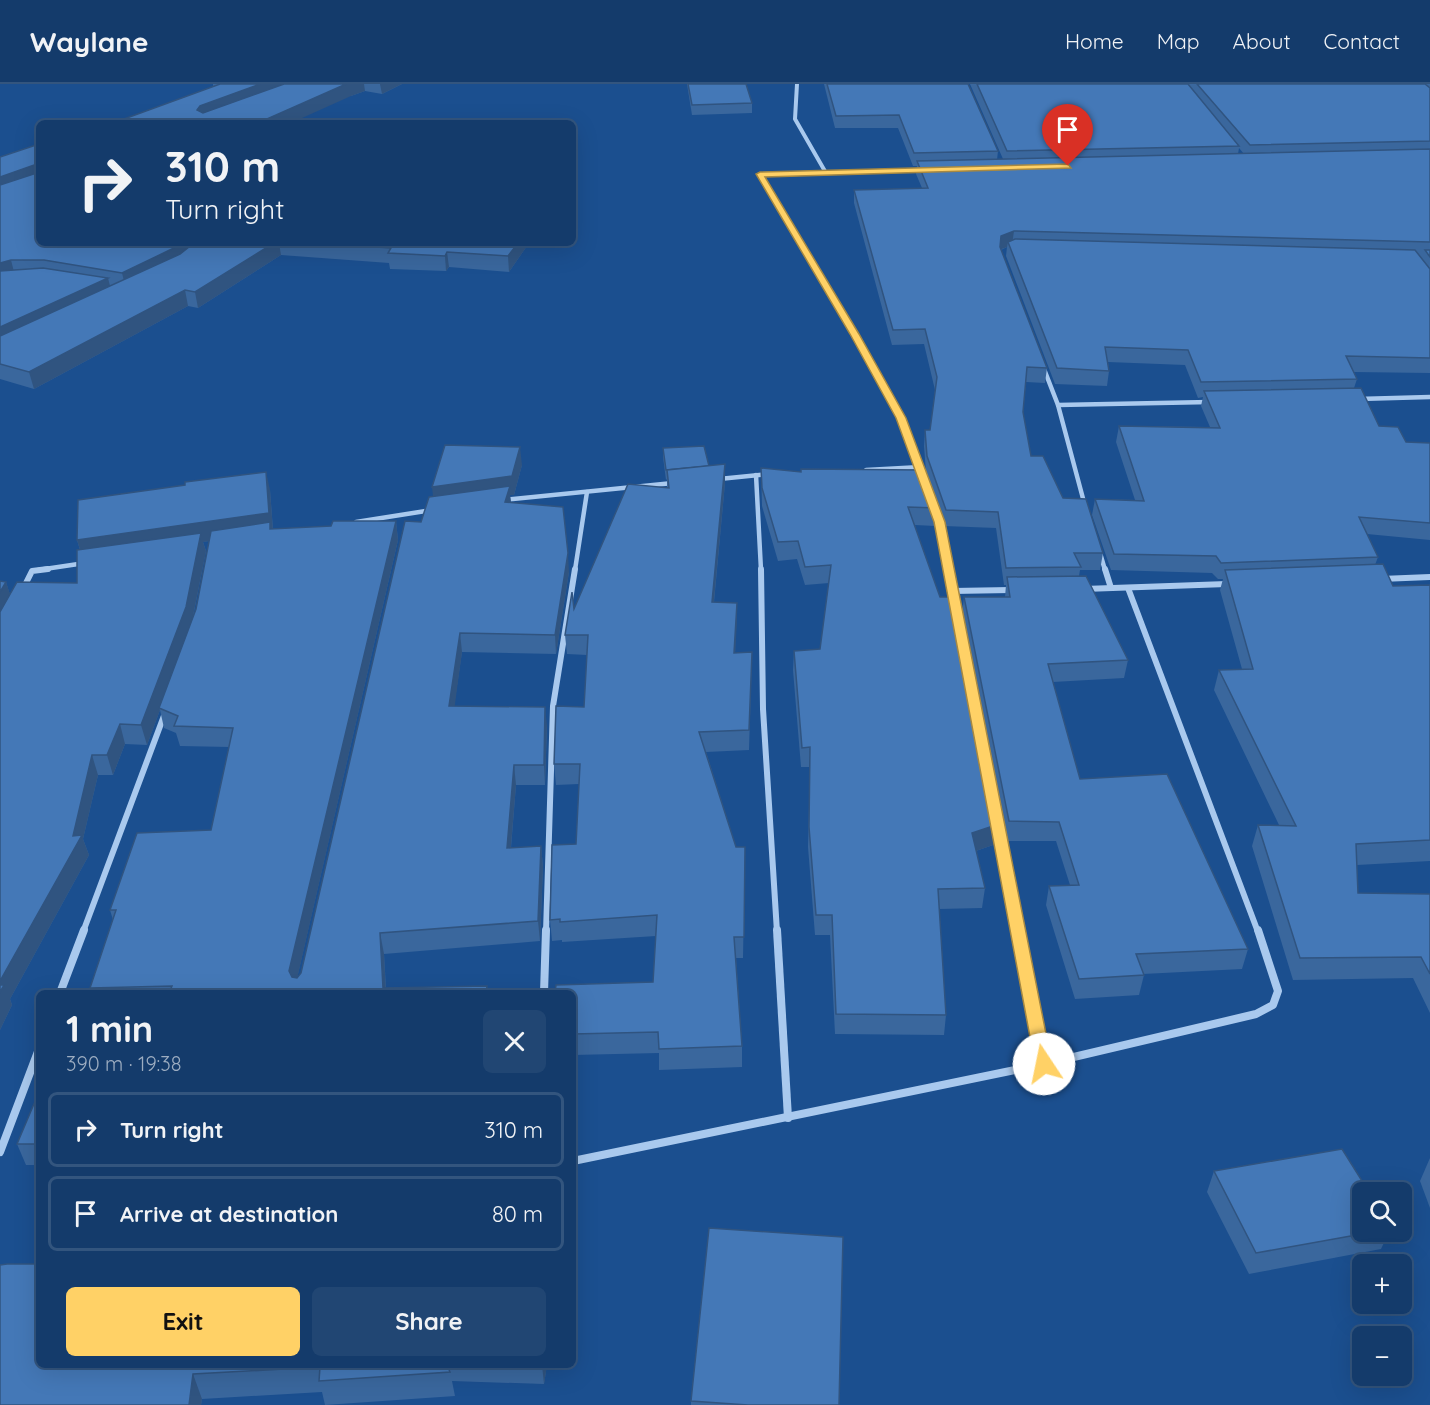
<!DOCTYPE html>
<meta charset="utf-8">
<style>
:root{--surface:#143b6b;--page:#214673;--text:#f1f3f6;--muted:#9dadc1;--line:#33557e;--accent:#ffd166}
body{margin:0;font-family:Quicksand,sans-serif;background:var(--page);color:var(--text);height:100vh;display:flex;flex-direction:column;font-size:22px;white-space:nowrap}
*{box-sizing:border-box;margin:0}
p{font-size:20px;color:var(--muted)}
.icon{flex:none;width:33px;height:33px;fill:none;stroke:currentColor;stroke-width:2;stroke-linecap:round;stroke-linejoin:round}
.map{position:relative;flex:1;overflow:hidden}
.sheet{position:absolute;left:36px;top:906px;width:540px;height:378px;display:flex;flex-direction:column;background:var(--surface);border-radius:9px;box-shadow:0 6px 24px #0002,0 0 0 2px var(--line)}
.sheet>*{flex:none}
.banner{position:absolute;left:36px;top:36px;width:540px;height:126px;border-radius:9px;box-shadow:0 6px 24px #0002,0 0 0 2px var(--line);background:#143b6b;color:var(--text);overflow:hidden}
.controls{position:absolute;left:1352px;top:1098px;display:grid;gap:12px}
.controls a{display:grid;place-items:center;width:60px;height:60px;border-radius:9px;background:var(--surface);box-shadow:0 6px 24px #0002,0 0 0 2px var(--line);font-size:30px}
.pin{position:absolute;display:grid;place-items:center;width:51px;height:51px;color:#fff;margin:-62px -26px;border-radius:50% 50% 50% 0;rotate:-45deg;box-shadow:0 0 6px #0007}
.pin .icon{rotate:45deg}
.me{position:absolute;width:66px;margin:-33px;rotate:349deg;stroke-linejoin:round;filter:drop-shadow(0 0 4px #0008)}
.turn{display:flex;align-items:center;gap:21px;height:126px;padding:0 30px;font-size:27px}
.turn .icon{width:78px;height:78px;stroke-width:2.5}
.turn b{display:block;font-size:42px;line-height:51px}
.round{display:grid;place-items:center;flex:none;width:63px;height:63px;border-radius:9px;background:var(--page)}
.summary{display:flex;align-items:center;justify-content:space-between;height:102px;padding:0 30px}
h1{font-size:36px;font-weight:700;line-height:45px}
.button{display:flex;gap:12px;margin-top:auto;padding:12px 30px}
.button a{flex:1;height:69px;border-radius:9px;background:var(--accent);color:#111;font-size:24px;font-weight:700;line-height:69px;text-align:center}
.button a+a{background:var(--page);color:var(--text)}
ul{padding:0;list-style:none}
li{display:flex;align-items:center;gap:18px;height:75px;margin:0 12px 9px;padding:0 18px;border:3px solid var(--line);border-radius:9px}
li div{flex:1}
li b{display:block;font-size:22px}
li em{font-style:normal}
header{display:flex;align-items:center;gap:36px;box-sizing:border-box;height:84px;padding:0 30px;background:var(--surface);border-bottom:2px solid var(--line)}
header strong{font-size:28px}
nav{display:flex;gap:33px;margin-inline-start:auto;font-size:21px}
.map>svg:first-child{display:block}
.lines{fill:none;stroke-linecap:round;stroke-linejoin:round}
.street-far3{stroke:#a9c9ee;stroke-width:4}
.street-far2{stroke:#a9c9ee;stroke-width:4.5}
.street-far1{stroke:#a9c9ee;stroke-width:6}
.street{stroke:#a9c9ee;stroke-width:8}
.wall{fill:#3a679d;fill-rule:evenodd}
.shaded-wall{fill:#305480}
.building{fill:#4478b7;stroke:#305480;stroke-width:1.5}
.route{fill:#ffd166;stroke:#a68842;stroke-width:1.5}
</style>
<header>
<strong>Waylane</strong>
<nav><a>Home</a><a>Map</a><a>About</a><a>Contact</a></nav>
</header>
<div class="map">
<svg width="1430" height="1321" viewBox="0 0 1430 1321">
<rect width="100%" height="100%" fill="#1b4f8f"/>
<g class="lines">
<g class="street-far3">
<path d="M 797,0 L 795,35 L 826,89"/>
<path d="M 833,211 L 760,90 L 922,86"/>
</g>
<g class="street-far2">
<path d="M 832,209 L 891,314 L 923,392"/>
<path d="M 1044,285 L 1058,321 L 1085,422"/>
<path d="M 1358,315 L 1430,313"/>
<path d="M 1058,321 L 1210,318"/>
<path d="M 866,386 L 921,383"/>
<path d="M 756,391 L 761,486"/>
<path d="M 719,395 L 769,390"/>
<path d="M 504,416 L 673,399"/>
<path d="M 934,424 L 947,486"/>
<path d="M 356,438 L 432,426"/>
<path d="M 1100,469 L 1105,486"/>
<path d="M 38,486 L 85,479"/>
<path d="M 575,486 L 587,408"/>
</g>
<g class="street-far1">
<path d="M 761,485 L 763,625 L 777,848"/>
<path d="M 947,485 L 954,520"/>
<path d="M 1105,485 L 1111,504"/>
<path d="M 1381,495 L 1430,493"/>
<path d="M 1128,504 L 1258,848"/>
<path d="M 23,505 L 32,487 L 48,485"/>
<path d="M 1084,505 L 1227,500"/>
<path d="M 952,507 L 1011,506"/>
<path d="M 996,736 L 1018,848"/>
<path d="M 83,848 L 165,629"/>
<path d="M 546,848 L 553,622 L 575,485"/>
</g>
<g class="street">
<path d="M 777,846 L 788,1034"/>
<path d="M 1018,846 L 1044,980"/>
<path d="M 60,909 L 84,846"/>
<path d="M 544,909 L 546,846"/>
<path d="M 0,1068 L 39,965"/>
<path d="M 573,1077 L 1044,980 L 1256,930 L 1273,921 L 1278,907 L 1258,846"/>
</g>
</g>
<g class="wall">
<path d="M 213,0 L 402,0 L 382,10 L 365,7 L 351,12 L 213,3 Z"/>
<path d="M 687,0 L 746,0 L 752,19 L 752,29 L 692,31 Z"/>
<path d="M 824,0 L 968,0 L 998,67 L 997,76 L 1003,75 L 970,0 L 1430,0 L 1430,289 L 1353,288 L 1357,295 L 1354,304 L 1379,342 L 1406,358 L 1430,359 L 1430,456 L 1367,450 L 1378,473 L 1375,481 L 1393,502 L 1430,501 L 1430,777 L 1357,781 L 1358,809 L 1430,810 L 1430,929 L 1413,894 L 1293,896 L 1252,762 L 1258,741 L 1279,741 L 1214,606 L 1219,586 L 1242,585 L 1220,506 L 1223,495 L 1218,495 L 1212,489 L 1111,486 L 1092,431 L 1095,415 L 1135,416 L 1116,358 L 1119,342 L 1210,343 L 1201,322 L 1203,313 L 1198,314 L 1185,281 L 1108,278 L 1109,287 L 1107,302 L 1055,300 L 1006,172 L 1007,163 L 1001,166 L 1047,284 L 1045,299 L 1026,298 L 1023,328 L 1031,372 L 1063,414 L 1103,469 L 1100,486 L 1080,486 L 1079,492 L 1128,576 L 1124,594 L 1053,598 L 1080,695 L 1248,865 L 1242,885 L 1143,890 L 1144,891 L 1139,911 L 1075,915 L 1046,821 L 1049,802 L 1070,801 L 1056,757 L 1006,757 L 962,531 L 964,513 L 1005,513 L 1006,501 L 1004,501 L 996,444 L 944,442 L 926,388 L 924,362 L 925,346 L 930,346 L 935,306 L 924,260 L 892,261 L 854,119 L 854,106 L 922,104 L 916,90 L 917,82 L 913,82 L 898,44 L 835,44 ZM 1239,64 L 1244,70 L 1238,70 Z"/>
<path d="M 39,60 L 39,159 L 529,159 L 509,188 L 449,183 L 446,187 L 390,185 L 389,179 L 281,171 L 198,224 L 188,222 L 34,305 L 0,295 L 0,73 Z"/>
<path d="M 663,364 L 709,382 L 725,380 L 725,399 L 714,518 L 737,519 L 735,569 L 752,568 L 749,666 L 706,668 L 736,763 L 745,763 L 743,874 L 736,874 L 742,962 L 742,983 L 659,986 L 659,969 L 573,971 L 573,909 L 653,898 L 656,852 L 562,858 L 562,856 L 552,857 L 550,836 L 576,760 L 579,700 L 556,701 L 554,680 L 584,623 L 587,571 L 567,570 L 565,551 L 574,525 L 667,404 L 667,395 L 666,396 L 663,373 Z"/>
<path d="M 522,381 L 514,411 L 510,411 L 511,418 L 569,488 L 556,570 L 462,568 L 454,622 L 547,642 L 545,701 L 516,701 L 511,764 L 541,762 L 543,783 L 540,857 L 384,870 L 386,904 L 487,902 L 488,909 L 91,909 L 90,904 L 113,836 L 110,826 L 211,746 L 229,663 L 180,662 L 176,649 L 164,644 L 160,626 L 147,661 L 125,660 L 113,691 L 98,691 L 83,755 L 89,771 L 10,915 L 12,921 L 0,946 L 6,498 L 10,511 L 77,499 L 80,466 L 77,456 L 270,406 L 273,445 L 331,442 L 396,437 L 398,456 L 297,894 L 301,889 L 421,438 L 433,412 ZM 209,457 L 196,525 L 192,538 L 206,467 L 203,458 Z"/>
<path d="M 761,384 L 937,424 L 935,442 L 915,441 L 996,760 L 976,767 L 985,804 L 982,824 L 939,825 L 946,931 L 944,951 L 835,950 L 830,851 L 815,851 L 808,763 L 810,683 L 801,683 L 793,586 L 794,567 L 820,565 L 829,499 L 805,501 L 797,475 L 778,477 L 762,422 Z"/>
<path d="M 39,1008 L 39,1081 L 26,1081 L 17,1060 Z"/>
<path d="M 1430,1074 L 1430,1124 L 1420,1097 Z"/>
<path d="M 1214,1087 L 1362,1148 L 1389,1148 L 1381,1165 L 1249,1190 L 1207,1108 Z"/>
<path d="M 39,1281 L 547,1281 L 544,1300 L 452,1297 L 455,1312 L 325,1321 L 322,1308 L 202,1315 L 201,1321 L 0,1321 Z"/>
<path d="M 691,1317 L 839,1321 L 691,1321 Z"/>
</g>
<g class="shaded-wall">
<path d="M 260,0 L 298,0 L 200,39 L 197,26 L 200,22 Z"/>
<path d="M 346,0 L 364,0 L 365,7 L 351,12 L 291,39 L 258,39 Z"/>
<path d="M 380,0 L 402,0 L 382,10 Z"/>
<path d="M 34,81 L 38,95 L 0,109 L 0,93 Z"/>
<path d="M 1014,147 L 1012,161 L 1008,158 L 1007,163 L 999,166 L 1001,152 Z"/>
<path d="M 181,159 L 203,159 L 126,205 L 122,189 Z"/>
<path d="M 274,159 L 279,159 L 281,171 L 198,224 L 195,208 Z"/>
<path d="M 518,159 L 529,159 L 509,188 L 508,172 Z"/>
<path d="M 447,168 L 449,183 L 446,187 L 445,172 Z"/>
<path d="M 11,176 L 15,192 L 0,195 L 0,179 Z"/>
<path d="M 108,194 L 112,210 L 0,261 L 0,243 Z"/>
<path d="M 185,206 L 188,222 L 34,305 L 29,288 Z"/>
<path d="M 520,363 L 522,381 L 514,411 L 510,411 L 511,420 L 434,421 L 432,403 Z"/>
<path d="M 725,380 L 725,399 L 712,537 L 712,518 Z"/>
<path d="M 266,388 L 270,406 L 273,447 L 203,458 L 206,467 L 191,542 L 159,624 L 160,626 L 147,661 L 141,641 L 83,475 L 77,456 Z"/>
<path d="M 396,437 L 398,456 L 294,908 L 289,887 Z"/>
<path d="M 568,469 L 569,488 L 556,570 L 555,551 Z"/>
<path d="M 6,498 L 12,516 L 0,539 L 0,508 Z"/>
<path d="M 737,519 L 737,538 L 734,589 L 734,569 Z"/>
<path d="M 460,549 L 462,568 L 452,642 L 449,622 Z"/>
<path d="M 545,623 L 547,642 L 545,701 L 544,681 Z"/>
<path d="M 120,640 L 125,660 L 113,691 L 107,671 Z"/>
<path d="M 92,671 L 98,691 L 83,755 L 89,771 L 10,915 L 12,921 L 0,946 L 0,897 L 73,752 Z"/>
<path d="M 514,681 L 516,701 L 509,785 L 507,764 Z"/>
<path d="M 999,740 L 996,760 L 970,769 L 972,749 Z"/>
<path d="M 541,762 L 543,783 L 540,857 L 538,837 Z"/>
<path d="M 380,849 L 384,870 L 386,909 L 383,904 Z"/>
<path d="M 542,1281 L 547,1281 L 544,1300 Z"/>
<path d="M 193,1290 L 202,1315 L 201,1321 L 189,1321 Z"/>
</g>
<g class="building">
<path d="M 220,0 L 260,0 L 200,22 L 197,26 L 203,29 L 284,0 L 346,0 L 258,39 L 113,39 Z"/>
<path d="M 688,0 L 746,0 L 752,19 L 692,21 Z"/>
<path d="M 827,0 L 968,0 L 998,67 L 914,69 L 899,31 L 836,32 Z"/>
<path d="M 977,0 L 1188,0 L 1239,62 L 1007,67 Z"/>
<path d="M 1197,0 L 1425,0 L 1430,4 L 1430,57 L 1250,61 Z"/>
<path d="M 39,60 L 39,84 L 34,81 L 0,93 L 0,73 Z"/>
<path d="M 1430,65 L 1430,158 L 1014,147 L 1001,152 L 1000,163 L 1047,284 L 1027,283 L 1023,328 L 1031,372 L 1043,372 L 1063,414 L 1086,415 L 1103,469 L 1074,469 L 1081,483 L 1006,484 L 998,428 L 946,426 L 927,372 L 925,346 L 930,346 L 937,293 L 925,245 L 893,246 L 854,106 L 928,104 L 917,77 Z"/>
<path d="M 39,84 L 39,159 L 181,159 L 176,163 L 122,189 L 44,176 L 11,176 L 0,179 L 0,101 L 37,89 Z"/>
<path d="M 1015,155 L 1415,166 L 1430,185 L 1430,274 L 1346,272 L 1357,295 L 1201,298 L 1188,266 L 1105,263 L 1109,287 L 1057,284 L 1008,158 Z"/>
<path d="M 194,159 L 274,159 L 195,208 L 185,206 L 29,288 L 0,280 L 0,252 L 180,170 Z"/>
<path d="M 316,159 L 518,159 L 508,172 L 447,168 L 445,172 L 388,169 L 391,164 Z"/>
<path d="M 1425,166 L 1430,166 L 1430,173 Z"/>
<path d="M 43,184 L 108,194 L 0,243 L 0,187 Z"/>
<path d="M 1361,304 L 1379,342 L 1398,343 L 1406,358 L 1430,359 L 1430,439 L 1359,433 L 1378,473 L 1221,479 L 1216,472 L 1114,470 L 1095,415 L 1144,417 L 1119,342 L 1220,344 L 1204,307 Z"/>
<path d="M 445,361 L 520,363 L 512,392 L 432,403 Z"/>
<path d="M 704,362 L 709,382 L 666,386 L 663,364 Z"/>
<path d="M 725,380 L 712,518 L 737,519 L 734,569 L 752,568 L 749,646 L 699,648 L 736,763 L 745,763 L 744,853 L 734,853 L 742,962 L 659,965 L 658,948 L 573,950 L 573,909 L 555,909 L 556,901 L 653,898 L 657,831 L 560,838 L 560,835 L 550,836 L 552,761 L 576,760 L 580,680 L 554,680 L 556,622 L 584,623 L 588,551 L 565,551 L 572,508 L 574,525 L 628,400 L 669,404 L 667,386 Z"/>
<path d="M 761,384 L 801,388 L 801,385 L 923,386 L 937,424 L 908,423 L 940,513 L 954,513 L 999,740 L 972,749 L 985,804 L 938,805 L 946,931 L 836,930 L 832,831 L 816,831 L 809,743 L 810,663 L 802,664 L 794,567 L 820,565 L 831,481 L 805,483 L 798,457 L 778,458 L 762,404 Z"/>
<path d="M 266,388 L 269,429 L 77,456 L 78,416 L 185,401 L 185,398 Z"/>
<path d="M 510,402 L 505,418 L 563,423 L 568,469 L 555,551 L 460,549 L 449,622 L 545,623 L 544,681 L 514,681 L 507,764 L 541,762 L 538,837 L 380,849 L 383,904 L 487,902 L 486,909 L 169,909 L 172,902 L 90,904 L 116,826 L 110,826 L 137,749 L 211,746 L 233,644 L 174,642 L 178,632 L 159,624 L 196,525 L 211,447 L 270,438 L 270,445 L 331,442 L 333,437 L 396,437 L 289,887 L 292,893 L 297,894 L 301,889 L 405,437 L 421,438 L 429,413 Z"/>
<path d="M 201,449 L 186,523 L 141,641 L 120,640 L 107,671 L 92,671 L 73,752 L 82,751 L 0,897 L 0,528 L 17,498 L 77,499 L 77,466 Z"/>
<path d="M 1383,480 L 1393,502 L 1430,501 L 1430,756 L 1356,760 L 1358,809 L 1430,810 L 1430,890 L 1421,873 L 1300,874 L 1258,741 L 1296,742 L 1219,586 L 1253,585 L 1225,486 Z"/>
<path d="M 1086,492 L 1128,576 L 1048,580 L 1080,695 L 1167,690 L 1248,865 L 1136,870 L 1144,891 L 1079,895 L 1049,802 L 1079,801 L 1059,738 L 1009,737 L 964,513 L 1010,513 L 1007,493 Z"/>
<path d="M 0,497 L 6,498 L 0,508 Z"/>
<path d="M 0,901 L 4,901 L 0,908 Z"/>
<path d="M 39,1008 L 39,1060 L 17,1060 Z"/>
<path d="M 1342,1065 L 1369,1108 L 1362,1108 L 1362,1148 L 1373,1148 L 1256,1169 L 1214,1087 Z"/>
<path d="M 709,1144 L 843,1153 L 839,1321 L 748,1321 L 691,1317 Z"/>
<path d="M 7,1180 L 39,1180 L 39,1281 L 447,1281 L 450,1288 L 319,1297 L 320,1283 L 193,1290 L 189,1321 L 0,1321 L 0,1181 Z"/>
</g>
<path class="route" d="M 1068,80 L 1071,84 L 765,93 L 859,250 L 906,334 L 945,438 L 1052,980 L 1050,984 L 1038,984 L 1035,980 L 934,438 L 896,334 L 850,250 L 756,90 L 760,88 Z"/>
</svg>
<div class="controls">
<a><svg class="icon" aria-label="search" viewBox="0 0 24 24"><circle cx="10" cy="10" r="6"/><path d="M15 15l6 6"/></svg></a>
<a>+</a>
<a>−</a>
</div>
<div class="pin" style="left:1068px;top:82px;background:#d93025"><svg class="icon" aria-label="arrive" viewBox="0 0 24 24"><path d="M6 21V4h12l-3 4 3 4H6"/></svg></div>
<svg class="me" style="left:1044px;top:980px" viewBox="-20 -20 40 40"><circle r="19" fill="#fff"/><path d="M0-13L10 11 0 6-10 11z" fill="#ffd166"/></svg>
<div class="banner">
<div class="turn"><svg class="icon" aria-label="right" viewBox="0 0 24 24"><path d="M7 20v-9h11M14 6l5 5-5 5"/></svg><div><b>310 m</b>Turn right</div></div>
</div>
<section class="sheet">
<div class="summary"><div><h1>1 min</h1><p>390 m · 19:38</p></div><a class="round"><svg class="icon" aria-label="close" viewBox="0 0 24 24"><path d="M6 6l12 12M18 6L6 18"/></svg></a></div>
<ul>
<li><svg class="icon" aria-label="right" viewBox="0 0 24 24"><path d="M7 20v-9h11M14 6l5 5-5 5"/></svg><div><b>Turn right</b></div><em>310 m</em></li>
<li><svg class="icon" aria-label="arrive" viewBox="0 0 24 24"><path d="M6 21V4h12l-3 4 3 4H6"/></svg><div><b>Arrive at destination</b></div><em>80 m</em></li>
</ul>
<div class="button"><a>Exit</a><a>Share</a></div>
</section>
</div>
